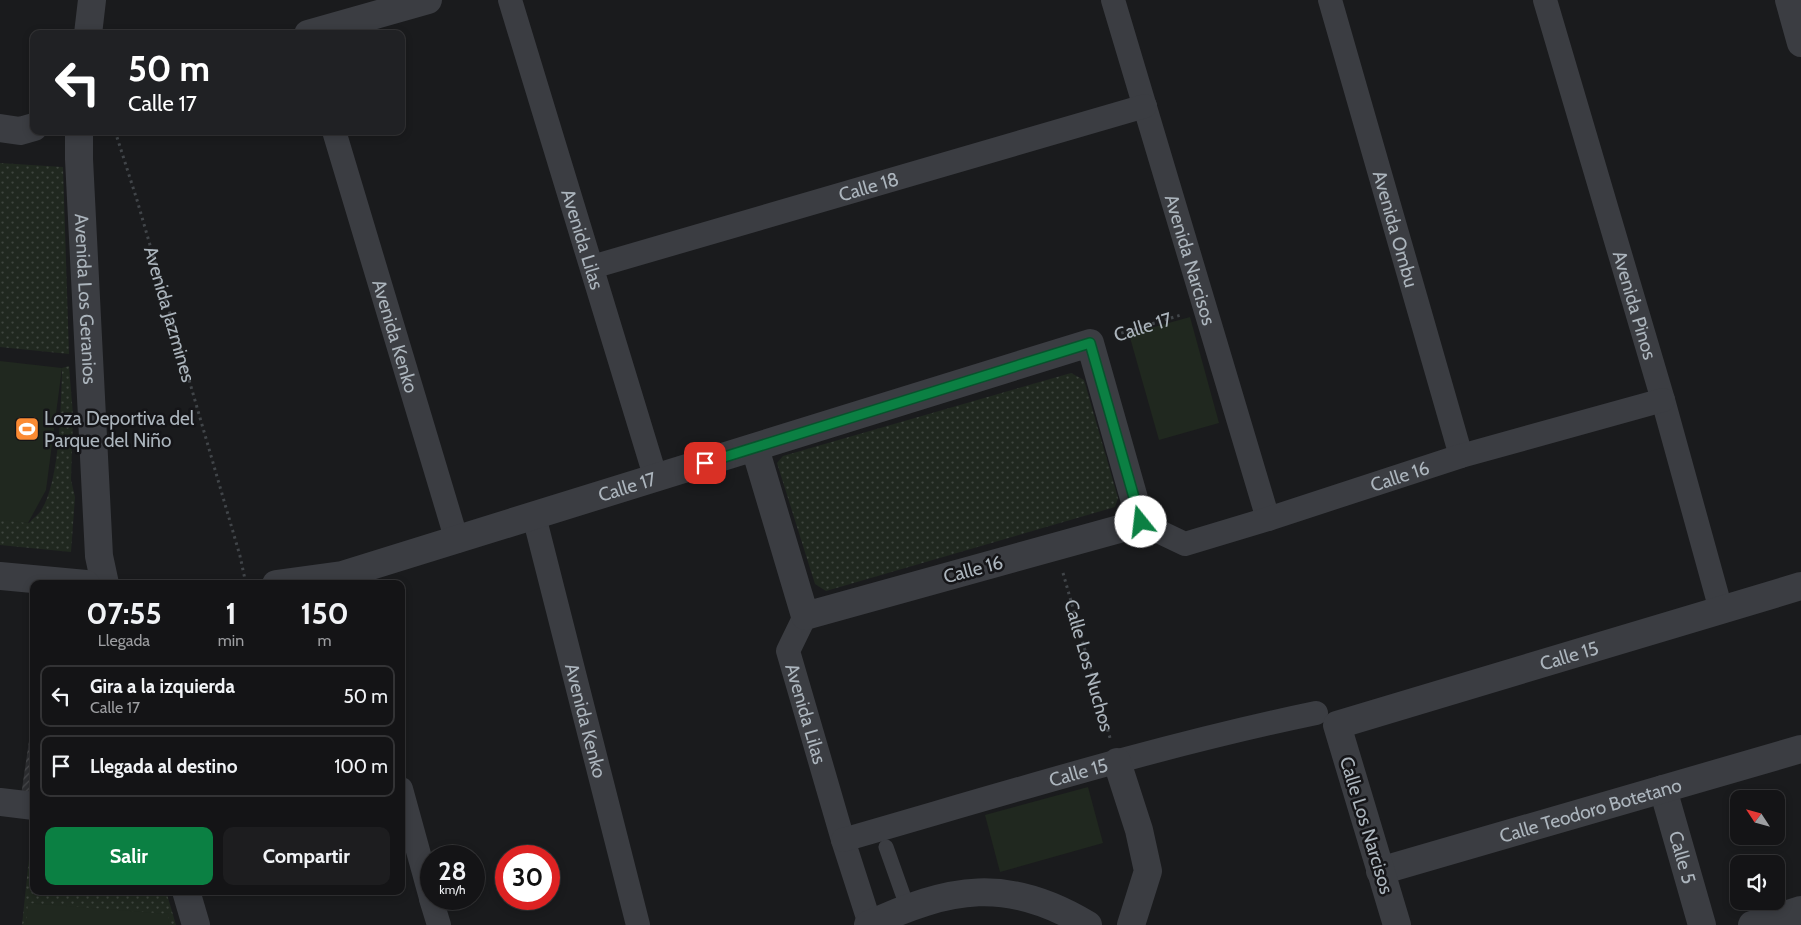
<!DOCTYPE html>
<html lang="es">
<meta charset="utf-8">
<style>
:root{--surface:#141416;--page:#1d1d1f;--text:#f1f3f6;--muted:#9d9ea1;--line:#333335;--accent:#0b8043}
body{margin:0;font-family:Cabin,sans-serif;background:var(--page);color:var(--text);height:100vh;display:flex;flex-direction:column;font-size:19px;white-space:nowrap}
*{box-sizing:border-box;margin:0}
p{font-size:16px;color:var(--muted)}
.icon{flex:none;width:28px;height:28px;fill:none;stroke:currentColor;stroke-width:2;stroke-linecap:round;stroke-linejoin:round}
.map{position:relative;flex:1;overflow:hidden}
.drawer{position:absolute;left:30px;top:580px;width:375px;height:315px;display:flex;flex-direction:column;background:var(--surface);border-radius:10px;box-shadow:0 2px 8px #0003,0 0 0 1px var(--line)}
.drawer>*{flex:none}
.hud{position:absolute;left:30px;top:30px;width:375px;height:105px;border-radius:10px;box-shadow:0 2px 8px #0003,0 0 0 1px var(--line);background:#202124;color:#fff;overflow:hidden}
.needle{width:32px;rotate:306deg}
.tools{position:absolute;left:1730px;top:790px;display:grid;gap:10px}
.tools a{display:grid;place-items:center;width:55px;height:55px;border-radius:10px;background:var(--surface);box-shadow:0 2px 8px #0003,0 0 0 1px var(--line);font-size:25px}
.speed{position:absolute;left:420px;top:845px;display:flex;gap:10px;font-size:25px;font-weight:700;text-align:center}
.speed>*{display:grid;place-content:center;width:65px;height:65px;border-radius:50%;background:var(--surface);box-shadow:0 2px 8px #0003,0 0 0 1px var(--line);line-height:1}
.speed small{font-size:12px;font-weight:400}
.speed .limit{border:8px solid #d22;background:#fff;color:#111}
.pin{position:absolute;display:grid;place-items:center;width:42px;height:42px;color:#fff;margin:-21px;border-radius:10px;box-shadow:0 2px 8px #0006}
.me{position:absolute;width:55px;margin:-28px;rotate:344deg;stroke-linejoin:round;filter:drop-shadow(0 0 4px #0008)}
.turn{display:flex;align-items:center;gap:18px;height:105px;padding:0 15px;font-size:22px}
.turn .icon{width:65px;height:65px;stroke-width:2.5}
.turn b{display:block;font-size:35px;line-height:42px}
.eta{display:flex;justify-content:space-evenly;align-items:center;height:85px;text-align:center}
.eta b{font-size:30px;font-weight:700;line-height:35px}
.primary-button{display:flex;gap:10px;margin-top:auto;padding:10px 15px}
.primary-button a{flex:1;height:58px;border-radius:10px;background:var(--accent);color:#fff;font-size:20px;font-weight:700;line-height:58px;text-align:center}
.primary-button a+a{background:var(--page);color:var(--text)}
ul{padding:0;list-style:none}
li{display:flex;align-items:center;gap:15px;height:62px;margin:0 10px 8px;padding:0 5px;border:2px solid var(--line);border-radius:10px}
li div{flex:1}
li b{display:block;font-size:19px}
li em{font-style:normal}
.map>svg:first-child{display:block}
.grass{fill:url(#grass-dots)}
.pitch{fill:#20281f}
.building{fill:url(#building-hatch)}
.lines{fill:none;stroke-linecap:round;stroke-linejoin:round}
.path{stroke:#414549;stroke-width:3;stroke-dasharray:2.5 4;stroke-linecap:butt}
.service{stroke:#3b3d42;stroke-width:15}
.pedestrian{stroke:#3b3d42;stroke-width:24}
.minor{stroke:#3b3d42;stroke-width:28}
.tertiary{stroke:#3b3d42;stroke-width:28}
.route-casing{stroke:#07532c;stroke-width:12}
.route{stroke:#0b8043;stroke-width:9}
.labels{text-anchor:middle;stroke-width:5;stroke-linejoin:round;paint-order:stroke}
.street-label{font-size:19px;fill:#acb5bd;stroke:#151518}
.poi-label{font-size:19px;fill:#acb5bd;stroke:#151518;text-anchor:start}
</style>
<div class="map">
<svg width="1801" height="925" viewBox="0 0 1801 925">
<defs>
<pattern id="grass-dots" width="8" height="8" patternUnits="userSpaceOnUse" patternTransform="scale(1.25)"><rect width="8" height="8" fill="#20281f"/><path d="M2 2h.1M6 6h.1" fill="none" stroke="#3e453e" stroke-width="1.8" stroke-linecap="round"/></pattern>
<pattern id="building-hatch" width="6" height="6" patternUnits="userSpaceOnUse" patternTransform="scale(1.25)"><rect width="6" height="6" fill="#2d2e31"/><path d="M-1 1l2-2M0 6l6-6M5 7l2-2" fill="none" stroke="#494a4d"/></pattern>
</defs>
<rect width="100%" height="100%" fill="#1a1b1d"/>
<g class="grass">
<path d="M 0,163 L 63,167 L 69,354 L 0,347 Z"/>
<path d="M 69,366 L 73,415 L 71,480 L 75,497 L 71,552 L 0,545 L 0,519 L 29,523 C 32,519 37,516 40,512 C 60,485 61,403 62,368 Z"/>
<path d="M 1071,373 L 1084,380 L 1118,498 L 1115,507 L 826,591 L 815,584 L 777,463 L 783,456 Z"/>
<path d="M 31,839 L 34,840 L 34,891 L 166,891 L 176,925 L 22,925 Z"/>
</g>
<g class="pitch">
<path d="M 1190,317 L 1219,423 L 1159,440 L 1129,334 Z"/>
<path d="M 0,361 L 62,368 L 46,490 L 28,523 L 0,520 Z"/>
<path d="M 1088,787 L 1103,843 L 1000,872 L 985,815 Z"/>
<path d="M 28,903 L 169,914 L 168,925 L 26,925 Z"/>
</g>
<path class="building" d="M 30,734 L 34,734 L 34,796 L 21,796 Z"/>
<g class="lines">
<g class="path">
<path id="s1" d="M 115,131 L 137,200 L 240,556 L 246,584"/>
<path id="s2" d="M 1115,335 L 1181,315"/>
<path id="s3" d="M 1063,573 L 1110,738"/>
</g>
<path class="service" d="M 886,847 L 908,909"/>
<g class="pedestrian">
<path id="s4" d="M 510,0 L 656,479"/>
<path id="s5" d="M 1113,0 L 1268,519"/>
<path id="s6" d="M 1330,0 L 1461,456"/>
<path id="s7" d="M 1545,0 L 1663,400 L 1721,610"/>
<path id="s8" d="M 334,131 L 457,541"/>
<path id="s9" d="M 592,267 L 1145,106"/>
<path id="s10" d="M 534,516 L 638,925"/>
<path id="s11" d="M 1141,523 L 1185,544 L 1268,519 L 1461,456 L 1663,400"/>
<path id="s12" d="M 805,616 L 788,651 L 843,840 L 870,924"/>
<path d="M 401,789 L 431,898"/>
<path id="s13" d="M 843,840 C 1000,795 1157,746 1316,713"/>
<path d="M 431,899 L 439,925"/>
</g>
<g class="minor">
<path d="M 0,128 L 20,131 L 34,127"/>
<path id="s14" d="M 276,584 L 342,575 L 1090,343 L 1141,523 L 805,616 L 755,448"/>
<path d="M 1117,762 L 1139,830 L 1148,871 L 1131,925"/>
<path id="s15" d="M 1663,789 L 1702,925"/>
<path d="M 0,802 L 34,806"/>
<path id="s16" d="M 1380,871 L 1801,749"/>
<path id="s17" d="M 1397,925 L 1337,725 L 1801,586"/>
<path d="M 1752,925 L 1801,910"/>
</g>
<g class="tertiary">
<path d="M 1789,0 L 1801,43"/>
<path d="M 88,34 L 92,0"/>
<path d="M 308,34 L 428,0"/>
<path id="s18" d="M 79,131 L 79,159 L 99,556 L 105,584"/>
<path d="M 0,576 L 86,584"/>
<path d="M 186,891 L 196,925"/>
<path d="M 868,925 C 950,887 1007,876 1088,925"/>
</g>
</g>
<g class="lines">
<defs>
<path id="route" d="M 705,463 L 1090,343 L 1141,522"/>
</defs>
<use href="#route" class="route-casing"/>
<use href="#route" class="route"/>
</g>
<defs>
<symbol id="stadium-square" viewBox="-11 -11 22 22"><rect x="-9" y="-9" width="18" height="18" rx="4" fill="#fb8b33" stroke="#151518"/><path d="M0-5a6.5 5 0 1 0 0 10a6.5 5 0 1 0 0-10ZM-3.5-1.8h7v3.6h-7Z" fill="#fff"/></symbol>
</defs>
<g fill-rule="evenodd">
<use href="#stadium-square" x="13" y="415" width="28" height="28"/>
</g>
<g class="labels">
<g class="street-label">
<text dy="7" stroke="none"><textPath href="#s9" startOffset="288">Calle 18</textPath></text>
<text dy="7" stroke="none"><textPath href="#s6" startOffset="238">Avenida Ombu</textPath></text>
<text dy="7" stroke="none"><textPath href="#s4" startOffset="250">Avenida Lilas</textPath></text>
<text dy="7" stroke="none"><textPath href="#s5" startOffset="271">Avenida Narcisos</textPath></text>
<text dy="7" stroke="none"><textPath href="#s18" startOffset="168">Avenida Los Geranios</textPath></text>
<text dy="7" stroke="none"><textPath href="#s7" startOffset="318">Avenida Pinos</textPath></text>
<text dy="7" stroke="none"><textPath href="#s1" startOffset="191">Avenida Jazmines</textPath></text>
<text dy="7" stroke="none"><textPath href="#s2" startOffset="29">Calle 17</textPath></text>
<text dy="7" stroke="none"><textPath href="#s8" startOffset="214">Avenida Kenko</textPath></text>
<text dy="7" stroke="none"><textPath href="#s11" startOffset="274">Calle 16</textPath></text>
<text dy="7" stroke="none"><textPath href="#s14" startOffset="365">Calle 17</textPath></text>
<text transform="translate(973 569) rotate(-15)" y="7">Calle 16</text>
<text dy="7" stroke="none"><textPath href="#s17" startOffset="451">Calle 15</textPath></text>
<text dy="7" stroke="none"><textPath href="#s3" startOffset="96">Calle Los Nuchos</textPath></text>
<text dy="7" stroke="none"><textPath href="#s12" startOffset="104">Avenida Lilas</textPath></text>
<text dy="7" stroke="none"><textPath href="#s10" startOffset="211">Avenida Kenko</textPath></text>
<text dy="7" stroke="none"><textPath href="#s13" startOffset="245">Calle 15</textPath></text>
<text dy="7" stroke="none"><textPath href="#s16" startOffset="219">Calle Teodoro Botetano</textPath></text>
<text transform="translate(1367 825) rotate(73)" y="7">Calle Los Narcisos</text>
<text dy="7" stroke="none"><textPath href="#s15" startOffset="71">Calle 5</textPath></text>
</g>
<g class="poi-label">
<text x="44" y="425">Loza Deportiva del<tspan x="44" dy="22">Parque del Niño</tspan></text>
</g>
</g>
</svg>
<div class="tools">
<a><svg class="needle" viewBox="-14 -14 28 28"><path d="M0-13l5 13h-10z" fill="#e53935"/><path d="M0 13l5-13h-10z" fill="#9d9ea1"/></svg></a>
<a><svg class="icon" aria-label="sound" viewBox="0 0 24 24"><path d="M4 9h4l5-4v14l-5-4H4zM17 9q2 3 0 6"/></svg></a>
</div>
<div class="speed"><div>28<small>km/h</small></div><div class="limit">30</div></div>
<div class="pin" style="left:705px;top:463px;background:#d93025"><svg class="icon" aria-label="arrive" viewBox="0 0 24 24"><path d="M6 21V4h12l-3 4 3 4H6"/></svg></div>
<svg class="me" style="left:1141px;top:522px" viewBox="-20 -20 40 40"><circle r="19" fill="#fff"/><path d="M0-13L10 11 0 6-10 11z" fill="#0b8043"/></svg>
<div class="hud">
<div class="turn"><svg class="icon" aria-label="left" viewBox="0 0 24 24"><path d="M17 20v-9H6M10 6l-5 5 5 5"/></svg><div><b>50 m</b>Calle 17</div></div>
</div>
<section class="drawer">
<div class="eta">
<div><b>07:55</b><p>Llegada</p></div>
<div><b>1</b><p>min</p></div>
<div><b>150</b><p>m</p></div>
</div>
<ul>
<li><svg class="icon" aria-label="left" viewBox="0 0 24 24"><path d="M17 20v-9H6M10 6l-5 5 5 5"/></svg><div><b>Gira a la izquierda</b><p>Calle 17</p></div><em>50 m</em></li>
<li><svg class="icon" aria-label="arrive" viewBox="0 0 24 24"><path d="M6 21V4h12l-3 4 3 4H6"/></svg><div><b>Llegada al destino</b></div><em>100 m</em></li>
</ul>
<div class="primary-button"><a>Salir</a><a>Compartir</a></div>
</section>
</div>
